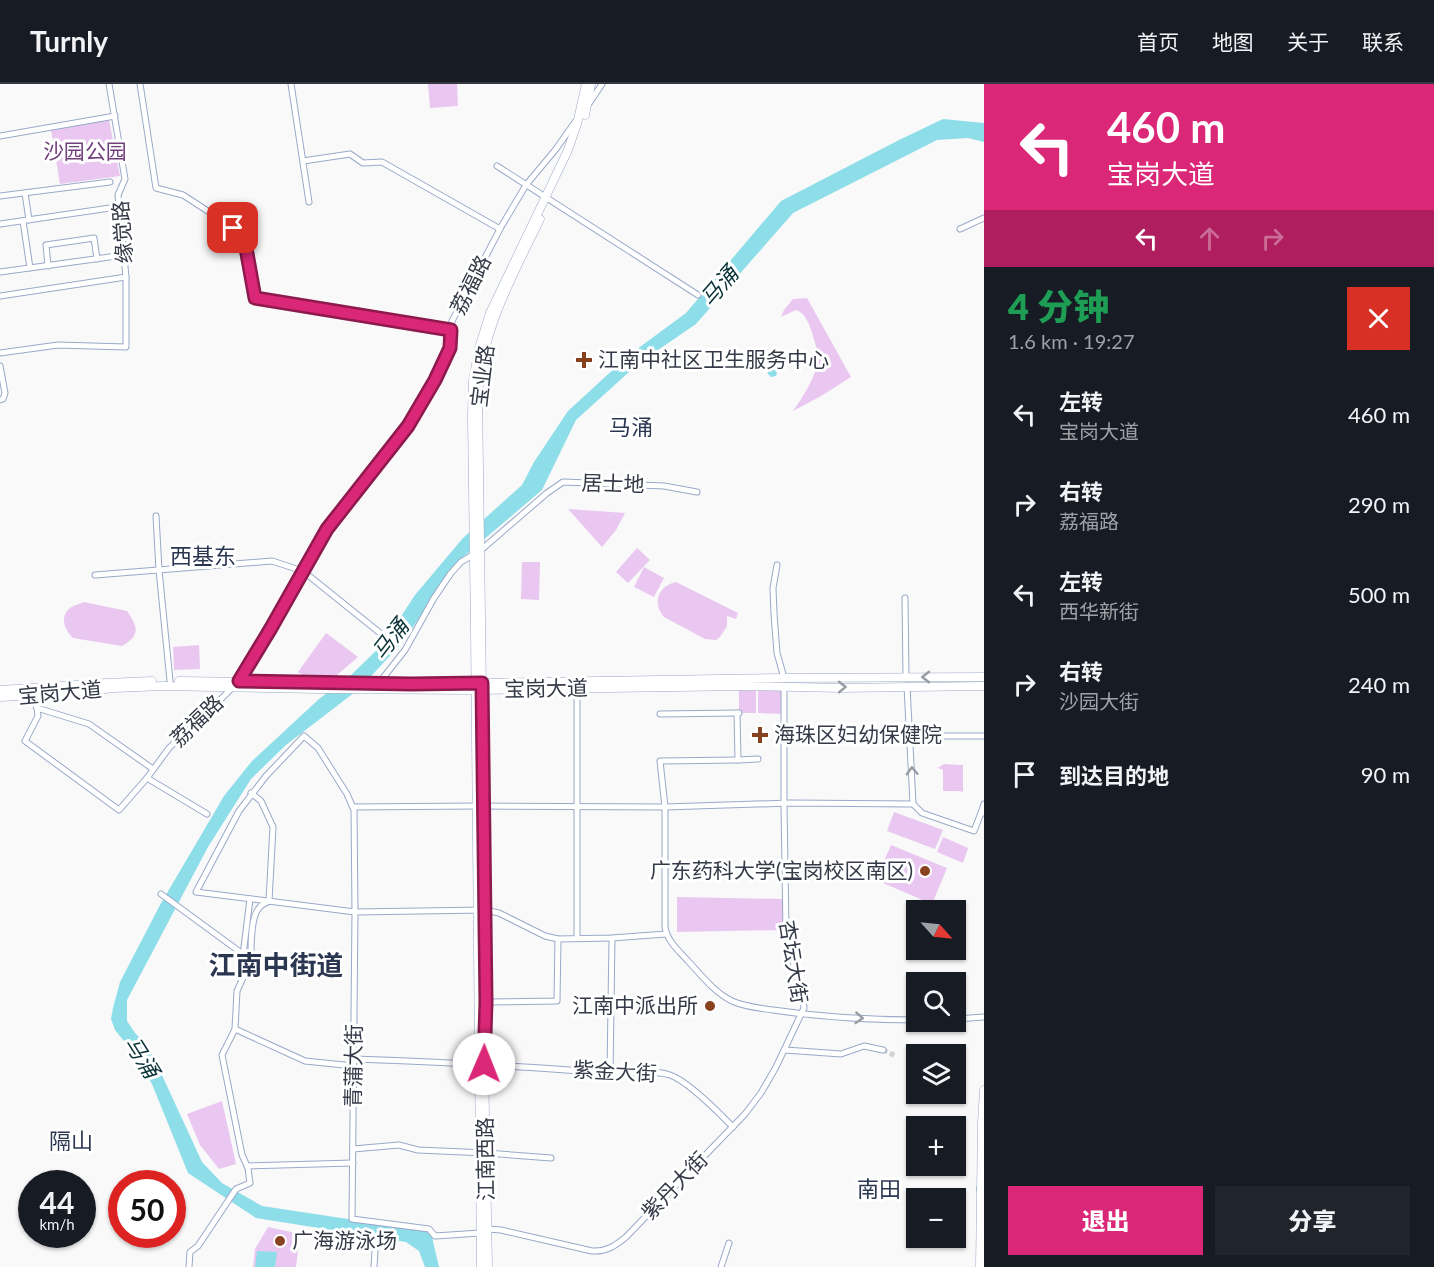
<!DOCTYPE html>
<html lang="zh">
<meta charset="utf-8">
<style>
:root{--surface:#171b24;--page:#20242c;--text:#f1f3f6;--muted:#9ea1a6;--line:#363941;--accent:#db2777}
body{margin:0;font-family:Lato,"Noto Sans SC",sans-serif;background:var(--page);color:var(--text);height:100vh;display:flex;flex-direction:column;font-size:22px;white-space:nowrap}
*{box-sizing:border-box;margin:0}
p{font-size:20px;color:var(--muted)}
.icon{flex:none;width:33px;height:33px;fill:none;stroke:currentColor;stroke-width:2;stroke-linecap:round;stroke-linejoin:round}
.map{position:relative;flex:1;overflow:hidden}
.panel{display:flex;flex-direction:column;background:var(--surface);width:450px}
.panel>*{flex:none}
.top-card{background:#db2777;color:#fff;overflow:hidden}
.needle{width:39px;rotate:117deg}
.controls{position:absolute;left:906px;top:816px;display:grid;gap:12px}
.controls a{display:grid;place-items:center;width:60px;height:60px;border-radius:0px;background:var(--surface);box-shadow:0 2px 4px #0004;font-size:30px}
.speed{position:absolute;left:18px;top:1086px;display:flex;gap:12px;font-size:30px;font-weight:700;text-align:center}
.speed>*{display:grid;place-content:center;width:78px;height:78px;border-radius:50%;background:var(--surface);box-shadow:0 2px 4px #0004;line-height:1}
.speed small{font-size:15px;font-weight:400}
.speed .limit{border:9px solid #d22;background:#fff;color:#111}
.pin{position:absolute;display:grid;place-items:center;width:51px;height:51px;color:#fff;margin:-26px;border-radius:12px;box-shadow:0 3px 9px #0006}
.me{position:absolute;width:66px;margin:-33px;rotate:1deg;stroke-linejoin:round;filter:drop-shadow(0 0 4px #0008)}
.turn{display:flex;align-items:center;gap:21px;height:126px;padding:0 24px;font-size:27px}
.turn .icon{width:78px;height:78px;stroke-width:2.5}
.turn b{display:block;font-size:42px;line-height:51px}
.lanes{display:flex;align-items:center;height:57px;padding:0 24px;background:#0003;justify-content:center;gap:30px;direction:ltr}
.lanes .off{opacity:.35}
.round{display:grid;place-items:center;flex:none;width:63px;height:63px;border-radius:0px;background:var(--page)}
.head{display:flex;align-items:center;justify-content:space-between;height:102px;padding:0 24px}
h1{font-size:36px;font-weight:800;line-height:45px;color:#1e9e55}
.button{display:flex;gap:12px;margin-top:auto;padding:12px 24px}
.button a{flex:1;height:69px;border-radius:0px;background:var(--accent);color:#fff;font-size:24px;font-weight:800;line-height:69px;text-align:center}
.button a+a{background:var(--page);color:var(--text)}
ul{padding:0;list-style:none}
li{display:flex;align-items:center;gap:18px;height:90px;padding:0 24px}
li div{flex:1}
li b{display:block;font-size:22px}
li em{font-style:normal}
header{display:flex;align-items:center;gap:36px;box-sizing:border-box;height:84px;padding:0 30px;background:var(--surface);border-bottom:2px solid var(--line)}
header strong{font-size:28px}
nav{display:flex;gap:33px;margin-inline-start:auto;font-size:21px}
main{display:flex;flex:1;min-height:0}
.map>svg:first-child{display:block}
.green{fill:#e9c7f1}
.water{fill:#8edeea}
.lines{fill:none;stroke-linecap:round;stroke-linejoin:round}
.street-tunnel{stroke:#d2d3d5;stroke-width:5;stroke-dasharray:5 2.5;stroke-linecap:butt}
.street-casing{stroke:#99a9c7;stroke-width:7}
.secondary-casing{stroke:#99a9c7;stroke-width:9}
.primary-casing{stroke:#99a9c7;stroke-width:10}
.street{stroke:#fff;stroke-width:5}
.secondary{stroke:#fff;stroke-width:8}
.primary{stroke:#fff;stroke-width:8}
.oneway{stroke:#9a9ca3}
.route-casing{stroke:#8e194d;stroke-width:15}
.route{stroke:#db2777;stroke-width:10}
.poi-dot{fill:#894220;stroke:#fff;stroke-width:2}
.labels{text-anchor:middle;stroke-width:6;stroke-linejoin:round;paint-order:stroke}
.park-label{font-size:21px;fill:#703f7c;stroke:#fff}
.street-label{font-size:21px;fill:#343a47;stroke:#fff}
.poi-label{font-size:21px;fill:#343a47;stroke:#fff;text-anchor:start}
.water-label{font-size:22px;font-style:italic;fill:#0b3338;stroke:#fff}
.neighbourhood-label{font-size:22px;fill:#2b3751;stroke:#fff}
.district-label{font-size:27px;font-weight:bold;fill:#2b3751;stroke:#fff}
</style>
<header>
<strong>Turnly</strong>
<nav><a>首页</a><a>地图</a><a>关于</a><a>联系</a></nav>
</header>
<main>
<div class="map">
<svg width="984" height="1183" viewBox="0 0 984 1183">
<rect width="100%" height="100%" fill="#f9f9f9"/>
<g class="green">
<path d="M 428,0 L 457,0 L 458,22 L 430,24 Z"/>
<path d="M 109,36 L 120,92 L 60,100 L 51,46 Z"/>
<path d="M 807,214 L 851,293 L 821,312 L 793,327 C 802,314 814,296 817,280 C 819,269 814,254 810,243 C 807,235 804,229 796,226 L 781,233 L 784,226 L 793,215 Z"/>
<path d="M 568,425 L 625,429 L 616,446 L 602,463 Z"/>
<path d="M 637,464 L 650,476 L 628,499 L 616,488 Z"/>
<path d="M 522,478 L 540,478 L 539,516 L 521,515 Z"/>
<path d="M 644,483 L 664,494 L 654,513 L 634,503 Z"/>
<path d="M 676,498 L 738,529 L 736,535 L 727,532 L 727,542 L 720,553 L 716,556 L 705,555 L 664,533 C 652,519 658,502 676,498 Z"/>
<path d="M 84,518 L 127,527 C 138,543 141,551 122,562 L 73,554 C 65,546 59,533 70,524 C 74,521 80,520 84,518 Z"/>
<path d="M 326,549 L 358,573 L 337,591 L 305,593 L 298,588 Z"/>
<path d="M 199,561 L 200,585 L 174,586 L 173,563 Z"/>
<rect x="739" y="605" width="17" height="24"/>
<path d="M 758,605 L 782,606 L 781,630 L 758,629 Z"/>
<path d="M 944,680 L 963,681 L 963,708 L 959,707 L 943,707 L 943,686 L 938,684 Z"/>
<path d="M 894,728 L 943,746 L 935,765 L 887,747 Z"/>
<path d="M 943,753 L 968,764 L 963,779 L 937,768 Z"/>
<path d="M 891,761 L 947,784 L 932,820 L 876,796 Z"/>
<path d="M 677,813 L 783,815 L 784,846 L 677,848 Z"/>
<path d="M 222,1017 L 236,1080 L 219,1085 L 200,1061 L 187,1030 Z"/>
<path d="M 268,1143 L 300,1150 L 296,1183 L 253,1183 L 255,1165 Z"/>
</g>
<g class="water">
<path d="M 943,35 L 984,39 L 984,58 L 968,54 L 937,56 L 793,129 L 696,240 L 639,279 L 576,336 L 542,406 L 455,480 L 403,558 L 359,605 L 286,661 L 251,695 L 208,763 L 127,916 L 127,937 L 135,949 L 149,963 L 202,1078 L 222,1099 L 262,1122 L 427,1147 L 432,1153 L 439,1183 L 425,1183 L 419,1167 L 406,1158 L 256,1134 L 188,1089 L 152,1000 L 132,967 L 115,946 L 111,935 L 113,924 L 120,898 L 160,821 L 224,712 L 252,677 L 319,615 L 350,592 L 383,560 L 415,511 L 463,454 L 522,401 L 534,378 L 568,327 L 629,271 L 686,229 L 781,117 L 899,56 Z"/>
<path d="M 777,265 C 782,266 783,269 783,274 L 776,283 L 777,289 L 776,292 L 771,293 L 768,290 L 767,286 L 772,282 L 771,280 L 773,277 L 772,270 Z"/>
<path d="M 257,1167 L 277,1168 L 275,1183 L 255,1183 Z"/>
</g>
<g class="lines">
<path class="street-tunnel" d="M 883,966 L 896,972"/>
<defs>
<g id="street">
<path d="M 140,0 L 156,104 L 183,111 L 240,148 L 244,153 L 255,214 L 451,246"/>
<path d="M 291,0 L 309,118"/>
<path d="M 588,21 L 602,0"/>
<path d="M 0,52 L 115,32"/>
<path d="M 303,77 L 350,70 L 363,79 L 382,78 L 500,145"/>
<path d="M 497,82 L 698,211"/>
<path d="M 25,109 L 29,136"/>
<path d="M 0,112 L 110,98"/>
<path d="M 23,137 L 30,184"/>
<path d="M 0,140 L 110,124"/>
<path d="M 960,145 L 984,134"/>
<path d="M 48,182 L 46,161 L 94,154 L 97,175"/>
<path d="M 0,188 L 124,171"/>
<path d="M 0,212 L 126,193"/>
<path d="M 0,269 L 58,261 L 126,263 L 126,193 L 118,111 L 125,95 L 109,0"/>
<path d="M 0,282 L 5,309 L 3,315 L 0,316"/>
<path d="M 156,432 L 159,486 L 170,597"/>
<path d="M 777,481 L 773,504 L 774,530 L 777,569 L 784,594"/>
<path d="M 95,491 L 272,477 L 303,487 L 385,553"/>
<path d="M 905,514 L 906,593"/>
<path d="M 379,599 L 405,566 L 434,514 L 451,489 L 461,478 L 481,466 L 547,409 L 563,398 L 664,402 L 697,408"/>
<path d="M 907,602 L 913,720 L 922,729 L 974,747 L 981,729 L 984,729"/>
<path d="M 577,605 L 577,854"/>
<path d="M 32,612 L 37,624 L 89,640 L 153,685"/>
<path d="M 37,624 L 38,632 L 25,657 L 119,726 L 147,694"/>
<path d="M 737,629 L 738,676 L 758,675"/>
<path d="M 660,630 L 739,629"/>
<path d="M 911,652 L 984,652"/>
<path d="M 738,676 L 660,677 L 665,723 L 665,843 C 667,857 679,867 688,877 C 701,891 715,909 732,917 C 745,923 760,924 773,926 C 821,933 869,936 916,936"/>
<path d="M 251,709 L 261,717 L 273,743 L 269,817"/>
<path d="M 484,722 L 665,723 L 790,719 L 913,720"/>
<path d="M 353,723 L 476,722"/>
<path d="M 981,729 L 984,720"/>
<path d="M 207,730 L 147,694 L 169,664 L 210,626 L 239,597 L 271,544 L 327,445 L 408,342 L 436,296 L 450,264 L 452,237 L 501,143 L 526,101 L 556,65 L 575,38"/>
<path d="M 161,810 L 251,876 L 237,907 L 235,945 L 222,971 L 242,1071 L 248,1084 L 250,1099 L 236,1105 L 198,1162 L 190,1168 L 189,1183"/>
<path d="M 666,850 L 612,854 L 558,855 L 545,852 L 499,829 L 485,826 L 355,828 L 196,808 L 239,727 L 266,692 L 304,652 L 318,664 L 347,710 L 354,726 L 355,828 L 352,1135 L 429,1145 L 435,1152 L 480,1149 L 487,1145 L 501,1146 L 592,1167 C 606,1168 615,1162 626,1153 L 745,1030 L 761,1009 L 776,983 L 804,924 L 802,909 L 790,868 L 786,847 L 784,721 L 784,603"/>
<path d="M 243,871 L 250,815"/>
<path d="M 251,876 C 251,863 250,832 260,823 C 262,820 266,819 269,817"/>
<path d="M 486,918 L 557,917 L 558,855"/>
<path d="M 956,935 L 984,933"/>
<path d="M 235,945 L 305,977 L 354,982"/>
<path d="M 785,966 L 841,970 L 864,962 L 883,966"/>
<path d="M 354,975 C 438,978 522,982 606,989 C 625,991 652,985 670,991 C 688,997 719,1029 733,1043"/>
<path d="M 610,989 L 612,854"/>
<path d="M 353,1065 L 399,1061 L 418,1066 L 486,1069 L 551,1074"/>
<path d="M 247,1082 L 353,1079"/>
<path d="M 374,1183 L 375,1167"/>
<path d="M 721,1183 L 729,1159"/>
</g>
<g id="secondary">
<path d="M 585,31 L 591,0"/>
<path d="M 179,597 L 411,600 L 784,594 L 984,593"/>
<path d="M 0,606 L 107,599 L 152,597"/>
<path d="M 0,613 L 41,611 L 115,604 L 162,602 L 317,605 L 476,606 L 745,602 L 840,604 L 984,602"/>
<path d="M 481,1183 L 475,545 L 472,334 L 473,297 L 479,264 L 490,229 L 568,66 L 577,40 L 586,0"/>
<path d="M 488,1183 L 484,980 L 485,834 L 478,310 C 482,245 512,193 540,135"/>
<path d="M 980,1183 L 982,1039 L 984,1006"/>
</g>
<path id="primary" d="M 981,1105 L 984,1108"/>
</defs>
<use href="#street" class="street-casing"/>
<use href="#secondary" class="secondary-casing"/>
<use href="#primary" class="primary-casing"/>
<use href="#street" class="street"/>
<use href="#secondary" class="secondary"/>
<use href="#primary" class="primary"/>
</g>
<defs><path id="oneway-chevron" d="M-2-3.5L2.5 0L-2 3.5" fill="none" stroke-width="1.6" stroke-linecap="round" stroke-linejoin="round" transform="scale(1.5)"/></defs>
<g class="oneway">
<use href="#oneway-chevron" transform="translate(926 593) rotate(180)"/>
<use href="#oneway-chevron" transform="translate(842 603) rotate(-1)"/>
<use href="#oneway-chevron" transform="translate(912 687) rotate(-92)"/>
<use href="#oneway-chevron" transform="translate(859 934) rotate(4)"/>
</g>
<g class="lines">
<defs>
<path id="route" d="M 233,144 L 240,148 L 244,153 L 255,214 L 451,246 L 450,264 L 435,296 L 408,342 L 327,445 L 271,544 L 239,597 L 411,600 L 482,599 L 486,918 L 484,980"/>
</defs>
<use href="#route" class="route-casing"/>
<use href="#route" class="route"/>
</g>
<g class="poi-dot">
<path d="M581 267h6v6h6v6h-6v6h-6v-6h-6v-6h6z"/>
<path d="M757 642h6v6h6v6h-6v6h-6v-6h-6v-6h6z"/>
<circle cx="925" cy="787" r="6"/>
<circle cx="710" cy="922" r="6"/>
<circle cx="280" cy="1157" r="6"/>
</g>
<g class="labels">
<g class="park-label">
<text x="85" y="75">沙园公园</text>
</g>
<g class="street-label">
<text transform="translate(123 148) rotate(-94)" y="7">缘觉路</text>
<text transform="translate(471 201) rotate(-63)" y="7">荔福路</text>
<text transform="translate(483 292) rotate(-83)" y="7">宝业路</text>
<text transform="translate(613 400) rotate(2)" y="7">居士地</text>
<text transform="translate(546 605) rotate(-1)" y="7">宝岗大道</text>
<text transform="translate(60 609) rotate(-5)" y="7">宝岗大道</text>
<text transform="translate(197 637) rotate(-44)" y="7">荔福路</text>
<text transform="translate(793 878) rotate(81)" y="7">杏坛大街</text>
<text transform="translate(354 982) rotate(-89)" y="7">青蒲大街</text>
<text transform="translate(615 988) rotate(3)" y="7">紫金大街</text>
<text transform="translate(486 1075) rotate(-91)" y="7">江南西路</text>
<text transform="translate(675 1102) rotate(-46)" y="7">紫丹大街</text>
</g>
<g class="poi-label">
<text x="598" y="283">江南中社区卫生服务中心</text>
<text x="774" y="658">海珠区妇幼保健院</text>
<text x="913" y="794" text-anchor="end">广东药科大学(宝岗校区南区)</text>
<text x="698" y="929" text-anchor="end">江南中派出所</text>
<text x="292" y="1164">广海游泳场</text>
</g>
<g class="water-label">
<text transform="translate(719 202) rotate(-49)" y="8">马涌</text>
<text transform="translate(390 555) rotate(-52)" y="8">马涌</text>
<text transform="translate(142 973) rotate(58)" y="8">马涌</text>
</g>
<g class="neighbourhood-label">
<text x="631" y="351">马涌</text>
<text x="203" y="480">西基东</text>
<text x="71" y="1065">隔山</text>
<text x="879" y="1113">南田</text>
</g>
<g class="district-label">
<text x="276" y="891">江南中街道</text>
</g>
</g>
</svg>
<div class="controls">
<a><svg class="needle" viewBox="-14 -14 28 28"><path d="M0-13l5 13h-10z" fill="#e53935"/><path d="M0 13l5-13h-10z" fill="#9ea1a6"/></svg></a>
<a><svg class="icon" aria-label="search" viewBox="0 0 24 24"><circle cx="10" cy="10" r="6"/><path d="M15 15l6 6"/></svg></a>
<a><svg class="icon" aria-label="layers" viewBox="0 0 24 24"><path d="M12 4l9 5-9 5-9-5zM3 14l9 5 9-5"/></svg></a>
<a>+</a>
<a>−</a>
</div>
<div class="speed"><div>44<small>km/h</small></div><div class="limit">50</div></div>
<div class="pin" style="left:233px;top:144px;background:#d93025"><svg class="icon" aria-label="arrive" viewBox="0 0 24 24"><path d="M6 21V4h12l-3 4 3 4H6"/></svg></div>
<svg class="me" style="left:484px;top:980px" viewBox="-20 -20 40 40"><circle r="19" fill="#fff"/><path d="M0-13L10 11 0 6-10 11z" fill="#db2777"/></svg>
</div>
<section class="panel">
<div class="top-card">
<div class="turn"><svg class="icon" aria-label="left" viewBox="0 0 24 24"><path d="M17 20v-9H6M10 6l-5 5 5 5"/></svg><div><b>460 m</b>宝岗大道</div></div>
<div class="lanes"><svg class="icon" aria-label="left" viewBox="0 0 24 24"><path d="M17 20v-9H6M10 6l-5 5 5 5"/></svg><svg class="icon off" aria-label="ahead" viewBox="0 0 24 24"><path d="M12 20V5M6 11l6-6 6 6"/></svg><svg class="icon off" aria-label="right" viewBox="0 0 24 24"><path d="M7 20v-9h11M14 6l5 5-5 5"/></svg></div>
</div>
<div class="head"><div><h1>4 分钟</h1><p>1.6 km · 19:27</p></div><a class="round" style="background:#d93025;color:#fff"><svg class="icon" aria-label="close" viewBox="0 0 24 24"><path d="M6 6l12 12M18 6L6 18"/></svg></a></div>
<ul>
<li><svg class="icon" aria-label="left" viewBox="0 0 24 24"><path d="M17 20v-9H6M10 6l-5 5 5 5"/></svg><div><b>左转</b><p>宝岗大道</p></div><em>460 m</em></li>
<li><svg class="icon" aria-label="right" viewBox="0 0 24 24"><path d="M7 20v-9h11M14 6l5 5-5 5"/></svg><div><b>右转</b><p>荔福路</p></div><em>290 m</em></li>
<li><svg class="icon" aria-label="left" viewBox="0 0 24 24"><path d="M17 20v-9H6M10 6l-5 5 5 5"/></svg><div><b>左转</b><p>西华新街</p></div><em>500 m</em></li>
<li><svg class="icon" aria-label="right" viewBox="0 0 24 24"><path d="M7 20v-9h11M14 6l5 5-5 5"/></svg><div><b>右转</b><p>沙园大街</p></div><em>240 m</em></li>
<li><svg class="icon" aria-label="arrive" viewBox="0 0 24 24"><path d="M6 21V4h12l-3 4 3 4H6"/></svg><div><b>到达目的地</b></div><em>90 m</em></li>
</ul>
<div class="button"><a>退出</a><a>分享</a></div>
</section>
</main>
